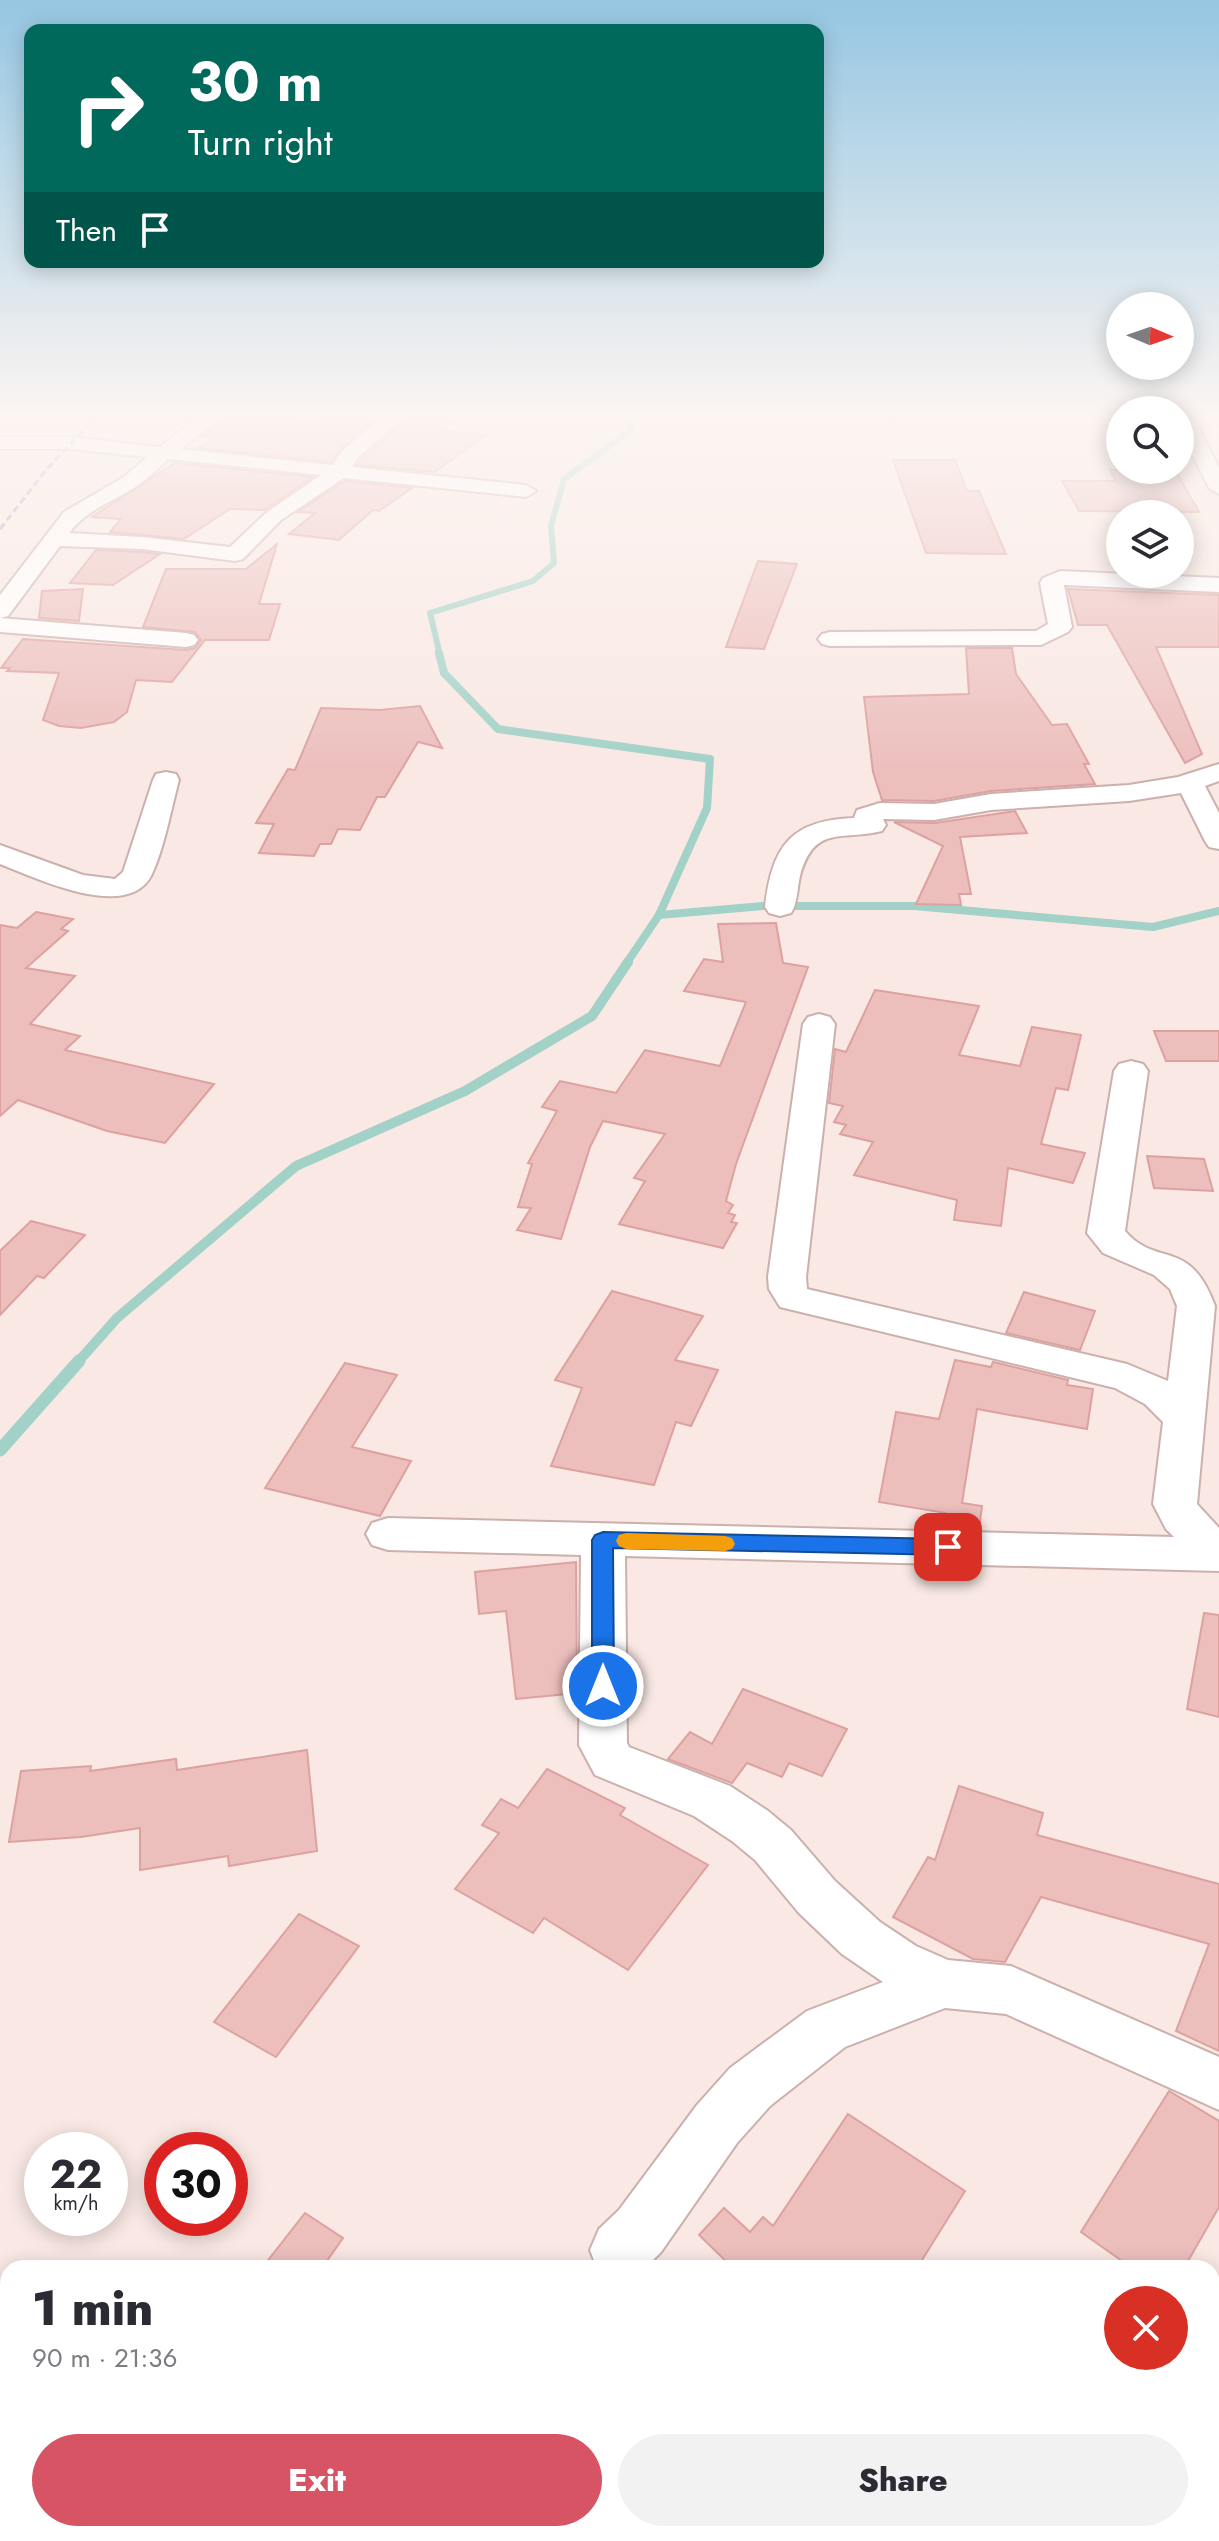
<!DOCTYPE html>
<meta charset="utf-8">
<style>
:root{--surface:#fff;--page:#f2f2f3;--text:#2b2b33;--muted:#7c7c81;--accent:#d75465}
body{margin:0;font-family:Jost,sans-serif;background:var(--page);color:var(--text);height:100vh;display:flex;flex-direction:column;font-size:30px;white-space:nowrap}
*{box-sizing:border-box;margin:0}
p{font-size:26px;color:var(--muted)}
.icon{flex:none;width:44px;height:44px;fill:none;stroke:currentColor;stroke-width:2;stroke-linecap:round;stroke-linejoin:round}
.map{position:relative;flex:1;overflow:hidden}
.details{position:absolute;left:0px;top:2260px;width:1220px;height:282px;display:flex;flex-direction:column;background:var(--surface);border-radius:24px 24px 0 0;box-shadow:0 4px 20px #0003}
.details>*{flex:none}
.banner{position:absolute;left:24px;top:24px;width:800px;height:244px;border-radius:16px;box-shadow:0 4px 20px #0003;background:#00695c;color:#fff;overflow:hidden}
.needle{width:52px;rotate:92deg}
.tools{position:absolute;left:1106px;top:292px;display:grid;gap:16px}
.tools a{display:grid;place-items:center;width:88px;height:88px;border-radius:50%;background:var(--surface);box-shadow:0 4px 20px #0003;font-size:40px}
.speed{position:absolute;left:24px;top:2132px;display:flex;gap:16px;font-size:40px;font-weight:700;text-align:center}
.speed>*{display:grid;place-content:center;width:104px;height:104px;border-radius:50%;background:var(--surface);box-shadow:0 4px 20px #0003;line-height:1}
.speed small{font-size:20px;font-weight:400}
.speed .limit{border:12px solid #d22;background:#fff;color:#111}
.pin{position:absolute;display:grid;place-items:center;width:68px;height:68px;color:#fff;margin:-34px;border-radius:16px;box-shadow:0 4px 12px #0006}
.me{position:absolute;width:88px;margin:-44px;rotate:0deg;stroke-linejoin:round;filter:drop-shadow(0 0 6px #0008)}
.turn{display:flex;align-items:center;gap:28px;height:168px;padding:0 32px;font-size:36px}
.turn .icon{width:104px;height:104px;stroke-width:2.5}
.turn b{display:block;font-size:56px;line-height:68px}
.then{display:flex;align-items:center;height:76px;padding:0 32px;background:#0003;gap:16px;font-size:30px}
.round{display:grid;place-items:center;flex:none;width:84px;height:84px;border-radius:42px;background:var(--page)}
.summary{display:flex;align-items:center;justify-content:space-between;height:136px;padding:0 32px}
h1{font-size:48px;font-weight:800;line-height:60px}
.cta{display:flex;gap:16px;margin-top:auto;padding:16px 32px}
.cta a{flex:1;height:92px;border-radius:48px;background:var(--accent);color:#fff;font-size:32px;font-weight:800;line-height:92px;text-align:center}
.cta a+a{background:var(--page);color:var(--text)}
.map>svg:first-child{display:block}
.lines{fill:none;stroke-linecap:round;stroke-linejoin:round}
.stream-far3{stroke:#a1d1c7;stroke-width:6}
.stream-far2{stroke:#a1d1c7;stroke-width:8}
.stream-far1{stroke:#a1d1c7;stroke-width:10}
.stream{stroke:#a1d1c7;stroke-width:13}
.building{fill:#ecbfbd;stroke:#dda19f;stroke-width:2}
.minor-casing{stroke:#cbb0ad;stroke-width:4}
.minor{fill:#fff;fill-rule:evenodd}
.rail{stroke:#a9a3c1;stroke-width:3;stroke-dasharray:7 4;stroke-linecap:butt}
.route{fill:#1a73e8;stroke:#114b97;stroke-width:2}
.slow{fill:#f59e0b}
</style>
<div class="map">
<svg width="1219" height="2541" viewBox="0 0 1219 2541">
<rect width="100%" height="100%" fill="#f9e8e3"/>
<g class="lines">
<path class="stream-far3" d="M 440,655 L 430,613 L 533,581 L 554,563 L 551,526 L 564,479 L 631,430 L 626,414"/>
<g class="stream-far2">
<path d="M 439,653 L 444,673 L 498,729 L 710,759 L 707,808 L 659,915 L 626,964"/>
<path d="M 659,915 L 763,906 L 914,906 L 1153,927 L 1219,911"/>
</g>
<path class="stream-far1" d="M 77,1363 L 117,1318 L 296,1166 L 465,1091 L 592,1016 L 628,962"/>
<path class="stream" d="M 0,1450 L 79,1361"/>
</g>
<g class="building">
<path d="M 228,414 L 315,420 L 315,414 L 381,414 L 341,448 L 332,462 L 198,448 L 214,438 L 202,436 Z"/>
<path d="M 410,414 L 465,414 L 441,431 L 487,435 L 434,472 L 357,465 Z"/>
<path d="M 893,460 L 955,460 L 967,491 L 979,491 L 1006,554 L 926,553 Z"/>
<path d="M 175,463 L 313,477 L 264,510 L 230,509 L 184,539 L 110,532 L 121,519 L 92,517 Z"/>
<path d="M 1110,470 L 1175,470 L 1199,512 L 1079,511 L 1062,481 L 1116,481 Z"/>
<path d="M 345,481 L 412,488 L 379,511 L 373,510 L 339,540 L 289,534 L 315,513 L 298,512 Z"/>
<path d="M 277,544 L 259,604 L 280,604 L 269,640 L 205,640 L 172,682 L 136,680 L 127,712 L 114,722 L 81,728 L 59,726 L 43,720 L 59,673 L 7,671 L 10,668 L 1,668 L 23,639 L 186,650 L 195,648 L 201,640 L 195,632 L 143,627 L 166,569 L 246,569 Z"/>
<path d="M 96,550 L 142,552 L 160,554 L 113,585 L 70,583 Z"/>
<path d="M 758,561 L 797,564 L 764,649 L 726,647 Z"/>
<path d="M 83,589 L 79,621 L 39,618 L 42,591 Z"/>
<path d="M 1068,589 L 1219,595 L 1219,647 L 1156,647 L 1202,754 L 1185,763 L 1107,625 L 1078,625 Z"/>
<path d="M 966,648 L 1012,648 L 1016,674 L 1052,725 L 1067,724 L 1089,764 L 1084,764 L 1095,784 L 991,791 L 934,801 L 882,800 L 873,772 L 864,697 L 969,694 Z"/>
<path d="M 420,706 L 442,748 L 418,742 L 385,797 L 377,797 L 360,830 L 338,829 L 331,844 L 320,844 L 314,856 L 259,853 L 274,824 L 256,823 L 288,769 L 295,770 L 321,708 L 380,710 Z"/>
<path d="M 1015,811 L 1027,833 L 960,837 L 971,894 L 959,894 L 961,905 L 916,904 L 943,846 L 894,822 L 935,823 Z"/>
<path d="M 36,912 L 73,919 L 61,929 L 68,931 L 26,968 L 75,976 L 30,1024 L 80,1036 L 65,1050 L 214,1084 L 165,1143 L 107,1131 L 18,1100 L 0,1116 L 0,925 L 17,928 Z"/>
<path d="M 776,923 L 783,963 L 808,967 L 736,1164 L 726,1201 L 733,1205 L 728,1213 L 735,1215 L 731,1222 L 737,1223 L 723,1248 L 619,1224 L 645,1181 L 634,1178 L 665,1134 L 603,1121 L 590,1147 L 561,1239 L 517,1230 L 531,1208 L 518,1207 L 532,1164 L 528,1163 L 557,1111 L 542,1107 L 560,1081 L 616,1093 L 645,1050 L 720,1066 L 746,1002 L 684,991 L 704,959 L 723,962 L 718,924 Z"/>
<path d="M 875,990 L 979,1006 L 959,1055 L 1020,1066 L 1032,1027 L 1081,1035 L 1068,1090 L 1056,1088 L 1041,1144 L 1085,1153 L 1073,1183 L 1008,1168 L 1001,1226 L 954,1220 L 957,1200 L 854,1175 L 873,1142 L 840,1134 L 846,1125 L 834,1122 L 843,1106 L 829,1103 L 835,1049 L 846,1052 Z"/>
<path d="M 1154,1031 L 1219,1031 L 1219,1061 L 1166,1061 Z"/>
<path d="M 1147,1156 L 1204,1159 L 1213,1191 L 1154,1188 Z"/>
<path d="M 31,1221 L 85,1235 L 44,1278 L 37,1276 L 0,1315 L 0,1251 Z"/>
<path d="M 612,1291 L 703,1316 L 675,1360 L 718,1370 L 691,1426 L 676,1422 L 654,1485 L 551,1466 L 582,1388 L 555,1380 Z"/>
<path d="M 1024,1292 L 1095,1311 L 1080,1350 L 1006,1333 Z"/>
<path d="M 955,1360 L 991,1367 L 993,1362 L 1068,1380 L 1067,1385 L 1093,1389 L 1087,1429 L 977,1409 L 962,1503 L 982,1506 L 979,1529 L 944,1528 L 946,1513 L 879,1502 L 896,1412 L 939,1419 Z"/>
<path d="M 345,1363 L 397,1375 L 352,1447 L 411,1461 L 380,1516 L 265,1488 Z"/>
<path d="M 576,1562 L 577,1693 L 516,1699 L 506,1611 L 479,1614 L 475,1572 Z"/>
<path d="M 1204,1613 L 1219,1615 L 1219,1717 L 1187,1709 Z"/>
<path d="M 743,1689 L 847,1729 L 822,1776 L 789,1763 L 782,1777 L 747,1763 L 732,1783 L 668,1759 L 690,1732 L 712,1744 Z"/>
<path d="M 307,1750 L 317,1851 L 229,1866 L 228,1856 L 140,1870 L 140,1828 L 81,1837 L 9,1842 L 21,1771 L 91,1766 L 90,1771 L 176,1759 L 177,1770 Z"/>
<path d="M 547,1769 L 625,1808 L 620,1815 L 708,1865 L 628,1970 L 544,1918 L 533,1933 L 455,1889 L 499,1833 L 482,1825 L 501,1799 L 518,1808 Z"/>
<path d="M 959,1786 L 1043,1813 L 1037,1835 L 1219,1884 L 1219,2051 L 1176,2031 L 1209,1944 L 1041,1897 L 1005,1962 L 973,1959 L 893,1917 L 928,1857 L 935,1860 Z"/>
<path d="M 299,1914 L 359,1946 L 276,2057 L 214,2022 Z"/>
<path d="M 1169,2091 L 1219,2121 L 1219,2207 L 1184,2268 L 1132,2268 L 1081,2232 Z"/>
<path d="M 848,2114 L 965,2191 L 917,2268 L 733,2268 L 699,2235 L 724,2208 L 750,2232 L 763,2217 L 773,2226 Z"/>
<path d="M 305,2213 L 343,2238 L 322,2268 L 262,2268 Z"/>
</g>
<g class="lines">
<defs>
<g id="minor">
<path d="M 202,414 L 225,414 L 181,449 L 333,465 L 343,450 L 386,414 L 407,414 L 358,458 L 352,467 L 526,485 L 536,491 L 526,497 L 344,478 L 281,520 L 243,559 L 235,561 L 142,549 L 60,546 L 8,616 L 0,618 L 0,595 L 64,512 L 124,477 L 147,457 L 71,449 L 0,449 L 0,437 L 71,437 L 160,447 ZM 168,459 L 321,475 L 267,512 L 230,547 L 142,537 L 69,533 C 88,508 114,502 138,485 C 149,478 159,468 168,459 Z"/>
<path d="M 893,414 L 1120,414 L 1120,424 L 900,423 L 893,421 Z"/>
<path d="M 1190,414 L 1219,414 L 1219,424 L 1202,424 L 1199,429 L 1219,468 L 1219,494 L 1209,488 L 1180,430 Z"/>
<path d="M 1060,571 L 1219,578 L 1219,592 L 1064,585 L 1072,627 L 1068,632 L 1041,645 L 830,646 L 822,644 L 818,639 L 822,634 L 830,632 L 1036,631 L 1048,624 L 1040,583 L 1043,578 Z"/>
<path d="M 0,618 L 186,633 L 194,635 L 198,640 L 194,645 L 186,647 L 0,632 Z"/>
<path d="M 1219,764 L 1219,781 L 1205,786 L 1219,813 L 1219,849 L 1209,847 L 1205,841 L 1181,793 L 1129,801 L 991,810 L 934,820 L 883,819 L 886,825 L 882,831 C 842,841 814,824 800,876 C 797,888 798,903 791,913 L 780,916 L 769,913 L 765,907 C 772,846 791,820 854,818 L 857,810 L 880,803 L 934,804 L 991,794 L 1129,785 L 1178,777 Z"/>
<path d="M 166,772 L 176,774 L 179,780 C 171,809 164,850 151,876 C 126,922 34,877 0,864 L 0,845 L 83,875 L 115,879 L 123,872 L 153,780 L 156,774 Z"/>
<path d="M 819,1014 L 830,1017 L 835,1024 L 806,1277 L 807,1289 L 1127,1364 L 1168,1381 L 1177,1306 L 1170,1289 L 1154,1275 L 1103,1253 L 1087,1233 L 1114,1071 L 1119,1064 L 1131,1061 L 1143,1064 L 1148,1071 L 1125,1231 C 1158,1269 1189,1236 1215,1306 L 1197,1504 L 1219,1528 L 1219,1571 L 625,1556 L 627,1743 L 629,1747 L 730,1786 L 768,1811 L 791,1830 L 835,1881 L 880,1922 L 916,1946 L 948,1960 L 1011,1966 L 1219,2057 L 1219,2110 L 1006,2014 L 945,2008 L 845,2047 L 770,2106 L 737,2143 L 661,2252 L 645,2268 L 597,2268 L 590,2250 L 599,2229 L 619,2210 L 697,2105 L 730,2068 L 807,2011 L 883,1982 L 842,1954 L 799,1913 L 755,1860 L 732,1841 L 694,1816 L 595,1775 L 579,1745 L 581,1555 L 388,1550 L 372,1545 L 366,1534 L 372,1523 L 388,1518 L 1174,1537 L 1166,1529 L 1153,1504 L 1163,1422 L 1145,1404 L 1115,1388 L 780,1307 L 769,1289 L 768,1277 L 803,1024 L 808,1017 Z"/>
<path d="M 822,2534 L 888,2534 L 885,2541 L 819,2541 Z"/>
<path d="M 986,2534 L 1061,2534 L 1064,2541 L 989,2541 Z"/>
</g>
</defs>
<use href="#minor" class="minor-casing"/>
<use href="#minor" class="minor"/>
<path class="rail" d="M 0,529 L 46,470 L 99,414"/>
</g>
<linearGradient id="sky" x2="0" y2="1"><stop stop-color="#95c6e2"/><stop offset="0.54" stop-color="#fcf5f2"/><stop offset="1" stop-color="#fcf5f2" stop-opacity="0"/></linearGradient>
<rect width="1219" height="770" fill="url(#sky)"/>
<path class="route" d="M 603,1532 L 948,1539 L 956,1542 L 959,1547 L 956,1552 L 948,1555 L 613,1548 L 614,1686 L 611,1692 L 603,1695 L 595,1692 L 592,1686 L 592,1540 L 595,1535 Z"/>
<path class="slow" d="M 626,1533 L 725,1536 L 732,1538 L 735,1544 L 732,1549 L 725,1551 L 626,1549 L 619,1546 L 616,1541 L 619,1535 Z"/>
</svg>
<div class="tools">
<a><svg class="needle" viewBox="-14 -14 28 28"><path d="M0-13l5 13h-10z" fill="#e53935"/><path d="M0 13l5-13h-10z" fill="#7c7c81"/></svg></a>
<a><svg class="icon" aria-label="search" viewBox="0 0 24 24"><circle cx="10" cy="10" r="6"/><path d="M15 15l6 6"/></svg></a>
<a><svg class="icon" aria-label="layers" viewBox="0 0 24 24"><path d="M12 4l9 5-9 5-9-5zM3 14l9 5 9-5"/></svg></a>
</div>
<div class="speed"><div>22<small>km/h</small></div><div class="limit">30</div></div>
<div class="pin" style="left:948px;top:1547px;background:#d93025"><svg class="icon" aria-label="arrive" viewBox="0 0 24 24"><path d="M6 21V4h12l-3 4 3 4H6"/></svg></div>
<svg class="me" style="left:603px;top:1686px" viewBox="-20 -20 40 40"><circle r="17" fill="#1a73e8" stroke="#fff" stroke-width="3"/><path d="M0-11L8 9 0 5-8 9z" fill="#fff"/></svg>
<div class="banner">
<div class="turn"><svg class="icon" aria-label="right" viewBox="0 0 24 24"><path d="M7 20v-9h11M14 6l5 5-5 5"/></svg><div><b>30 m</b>Turn right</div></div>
<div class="then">Then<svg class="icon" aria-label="arrive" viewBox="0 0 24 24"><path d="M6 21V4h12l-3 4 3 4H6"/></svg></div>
</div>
<section class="details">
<div class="summary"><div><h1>1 min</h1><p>90 m · 21:36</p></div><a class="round" style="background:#d93025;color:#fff"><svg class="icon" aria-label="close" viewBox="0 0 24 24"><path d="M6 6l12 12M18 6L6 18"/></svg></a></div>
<div class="cta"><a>Exit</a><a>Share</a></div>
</section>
</div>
